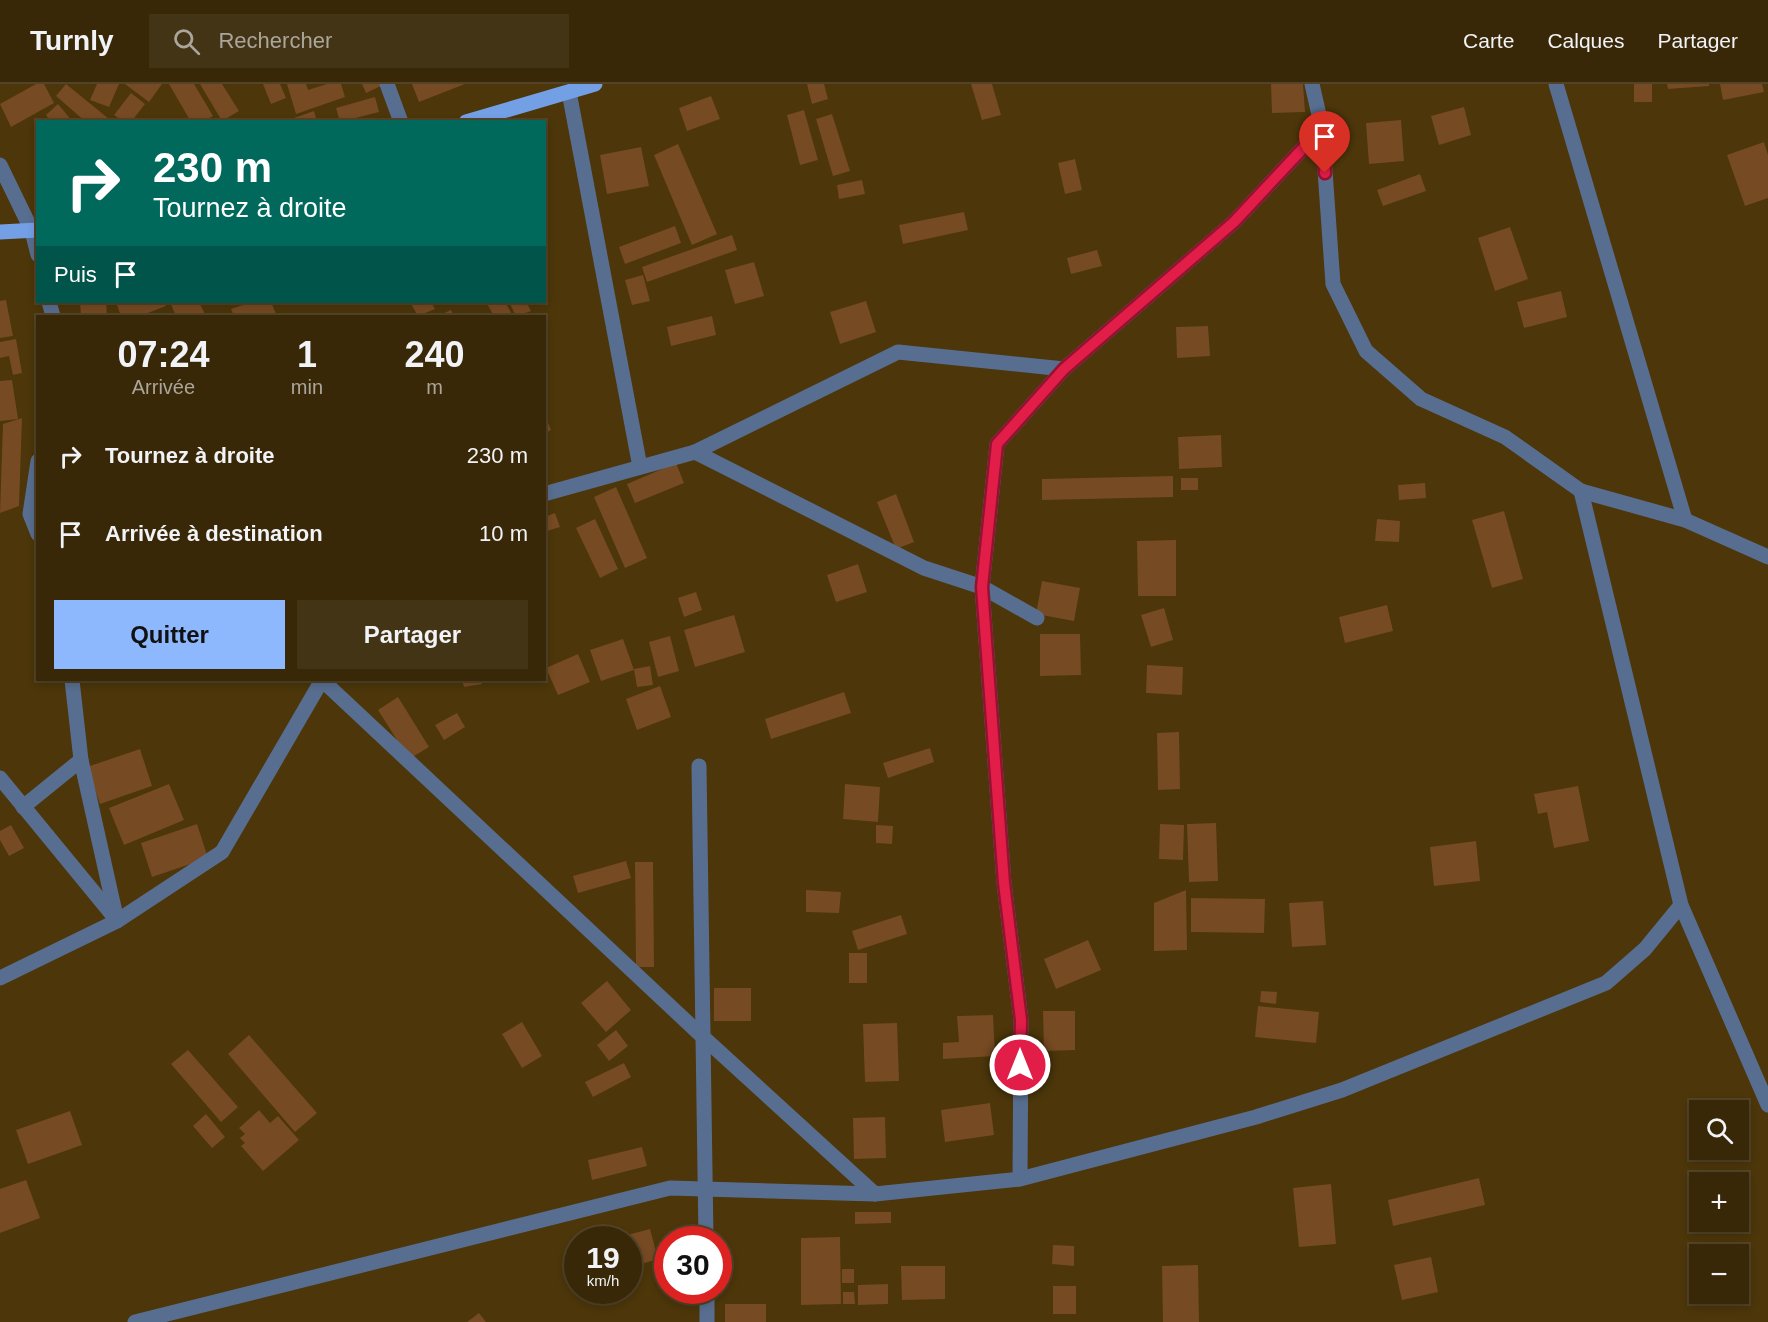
<!DOCTYPE html>
<html lang="fr">
<meta charset="utf-8">
<style>
:root{--surface:#392808;--page:#443416;--text:#f1f3f6;--muted:#aba69c;--line:#534429;--accent:#8eb8fd}
body{margin:0;font-family:Helvetica,sans-serif;background:var(--page);color:var(--text);height:100vh;display:flex;flex-direction:column;font-size:22px;white-space:nowrap}
*{box-sizing:border-box;margin:0}
p{font-size:20px;color:var(--muted)}
.icon{flex:none;width:33px;height:33px;fill:none;stroke:currentColor;stroke-width:2;stroke-linecap:round;stroke-linejoin:round}
.map{position:relative;flex:1;overflow:hidden}
.sheet{position:absolute;left:36px;top:231px;width:510px;height:366px;display:flex;flex-direction:column;background:var(--surface);border-radius:0px;box-shadow:0 3px 9px #0003,0 0 0 2px var(--line)}
.sheet>*{flex:none}
.guide{position:absolute;left:36px;top:36px;width:510px;height:183px;border-radius:0px;box-shadow:0 3px 9px #0003,0 0 0 2px var(--line);background:#00695c;color:#fff;overflow:hidden}
.controls{position:absolute;left:1689px;top:1016px;display:grid;gap:12px}
.controls a{display:grid;place-items:center;width:60px;height:60px;border-radius:0px;background:var(--surface);box-shadow:0 3px 9px #0003,0 0 0 2px var(--line);font-size:30px}
.speed{position:absolute;left:564px;top:1142px;display:flex;gap:12px;font-size:30px;font-weight:700;text-align:center}
.speed>*{display:grid;place-content:center;width:78px;height:78px;border-radius:50%;background:var(--surface);box-shadow:0 3px 9px #0003,0 0 0 2px var(--line);line-height:1}
.speed small{font-size:15px;font-weight:400}
.speed .limit{border:9px solid #d22;background:#fff;color:#111}
.pin{position:absolute;display:grid;place-items:center;width:51px;height:51px;color:#fff;margin:-62px -26px;border-radius:50% 50% 50% 0;rotate:-45deg;box-shadow:0 0 6px #0007}
.pin .icon{rotate:45deg}
.me{position:absolute;width:66px;margin:-33px;rotate:0deg;stroke-linejoin:round;filter:drop-shadow(0 0 4px #0008)}
.turn{display:flex;align-items:center;gap:21px;height:126px;padding:0 18px;font-size:27px}
.turn .icon{width:78px;height:78px;stroke-width:2.5}
.turn b{display:block;font-size:42px;line-height:51px}
.then{display:flex;align-items:center;height:57px;padding:0 18px;background:#0003;gap:12px;font-size:22px}
.eta{display:flex;justify-content:space-evenly;align-items:center;height:102px;text-align:center}
.eta b{font-size:36px;font-weight:600;line-height:42px}
.cta{display:flex;gap:12px;margin-top:auto;padding:12px 18px}
.cta a{flex:1;height:69px;border-radius:0px;background:var(--accent);color:#111;font-size:24px;font-weight:600;line-height:69px;text-align:center}
.cta a+a{background:var(--page);color:var(--text)}
ul{padding:0;list-style:none}
li{display:flex;align-items:center;gap:18px;height:78px;padding:0 18px}
li div{flex:1}
li b{display:block;font-size:22px}
li em{font-style:normal}
header{display:flex;align-items:center;gap:36px;box-sizing:border-box;height:84px;padding:0 30px;background:var(--surface);border-bottom:2px solid var(--line)}
header strong{font-size:28px}
nav{display:flex;gap:33px;margin-inline-start:auto;font-size:21px}
.search{width:420px;height:54px;background:var(--page);display:flex;align-items:center;gap:15px;box-sizing:border-box;padding:0 21px;border-radius:0px;color:var(--muted);font-size:22px}
.map>svg:first-child{display:block}
.building{fill:#764a22}
.lines{fill:none;stroke-linecap:round;stroke-linejoin:round}
.street{stroke:#586e90;stroke-width:15}
.primary{stroke:#739fe5;stroke-width:15}
.route-casing{stroke:#92132f;stroke-width:15}
.route{stroke:#e11d48;stroke-width:10}
</style>
<header>
<strong>Turnly</strong>
<div class="search"><svg class="icon" aria-label="search" viewBox="0 0 24 24"><circle cx="10" cy="10" r="6"/><path d="M15 15l6 6"/></svg>Rechercher</div>
<nav><a>Carte</a><a>Calques</a><a>Partager</a></nav>
</header>
<div class="map">
<svg width="1768" height="1238" viewBox="0 0 1768 1238">
<rect width="100%" height="100%" fill="#4c360a"/>
<g class="building">
<path d="M 36,0 L 44,0 L 54,19 L 11,43 L 0,20 Z"/>
<path d="M 66,0 L 109,35 L 107,38 L 86,38 L 56,12 Z"/>
<path d="M 97,0 L 119,0 L 109,23 L 90,16 Z"/>
<path d="M 125,0 L 162,0 L 149,18 Z"/>
<path d="M 169,0 L 194,0 L 213,32 L 203,38 L 191,38 Z"/>
<path d="M 200,0 L 222,0 L 239,27 L 222,37 Z"/>
<path d="M 263,0 L 280,0 L 286,14 L 271,20 Z"/>
<path d="M 287,0 L 306,0 L 308,6 L 327,0 L 341,0 L 345,13 L 296,30 Z"/>
<path d="M 362,0 L 380,0 L 381,2 L 366,9 Z"/>
<path d="M 412,0 L 465,0 L 419,18 Z"/>
<path d="M 807,0 L 824,0 L 828,15 L 812,20 Z"/>
<path d="M 971,0 L 992,0 L 1001,31 L 982,36 Z"/>
<path d="M 1271,0 L 1303,0 L 1305,28 L 1272,29 Z"/>
<rect x="1634" y="0" width="18" height="18"/>
<path d="M 1667,0 L 1709,0 L 1709,2 L 1668,5 Z"/>
<path d="M 1720,0 L 1762,0 L 1764,8 L 1723,16 Z"/>
<path d="M 131,9 L 145,20 L 131,38 L 124,38 L 114,31 Z"/>
<path d="M 711,12 L 720,35 L 687,47 L 679,24 Z"/>
<path d="M 375,13 L 379,28 L 340,38 L 336,24 Z"/>
<path d="M 58,20 L 73,38 L 51,38 L 46,31 Z"/>
<path d="M 1464,23 L 1471,51 L 1439,61 L 1431,32 Z"/>
<path d="M 804,26 L 818,76 L 800,81 L 787,31 Z"/>
<path d="M 314,27 L 317,38 L 295,38 L 294,34 Z"/>
<path d="M 832,30 L 850,87 L 833,92 L 816,35 Z"/>
<path d="M 1401,36 L 1404,77 L 1369,80 L 1366,39 Z"/>
<path d="M 1764,58 L 1768,71 L 1768,114 L 1745,122 L 1727,71 Z"/>
<path d="M 678,60 L 717,150 L 692,161 L 654,71 Z"/>
<path d="M 641,63 L 649,102 L 607,110 L 600,71 Z"/>
<path d="M 1075,75 L 1082,106 L 1065,110 L 1058,79 Z"/>
<path d="M 1420,90 L 1426,107 L 1383,122 L 1377,106 Z"/>
<path d="M 862,96 L 865,110 L 839,115 L 837,101 Z"/>
<path d="M 964,128 L 968,146 L 903,160 L 899,141 Z"/>
<path d="M 675,142 L 681,159 L 625,180 L 619,163 Z"/>
<path d="M 1510,143 L 1528,195 L 1495,207 L 1478,154 Z"/>
<path d="M 732,151 L 737,166 L 647,198 L 642,183 Z"/>
<path d="M 544,164 L 548,179 L 544,179 Z"/>
<path d="M 1097,166 L 1102,182 L 1071,190 L 1067,174 Z"/>
<path d="M 754,178 L 764,212 L 735,220 L 725,186 Z"/>
<path d="M 643,191 L 650,217 L 632,221 L 625,196 Z"/>
<path d="M 1561,207 L 1567,233 L 1524,244 L 1517,218 Z"/>
<path d="M 6,216 L 13,252 L 0,254 L 0,217 Z"/>
<path d="M 866,217 L 876,248 L 840,260 L 830,228 Z"/>
<path d="M 80,218 L 106,218 L 107,232 L 81,232 Z"/>
<path d="M 125,218 L 164,218 L 166,222 L 140,232 L 121,232 L 117,221 Z"/>
<path d="M 170,218 L 199,218 L 206,232 L 176,232 Z"/>
<path d="M 252,218 L 271,218 L 276,230 L 234,232 L 231,225 Z"/>
<path d="M 410,218 L 431,218 L 435,225 L 418,232 Z"/>
<path d="M 486,218 L 505,218 L 513,232 L 494,232 Z"/>
<path d="M 509,218 L 526,218 L 531,227 L 516,232 Z"/>
<path d="M 451,226 L 454,232 L 438,232 Z"/>
<path d="M 712,232 L 716,251 L 671,262 L 667,243 Z"/>
<path d="M 1208,242 L 1210,272 L 1177,274 L 1176,243 Z"/>
<path d="M 16,255 L 22,289 L 13,291 L 9,272 L 0,274 L 0,258 Z"/>
<path d="M 12,296 L 18,335 L 0,337 L 0,297 Z"/>
<path d="M 545,331 L 551,346 L 545,349 Z"/>
<path d="M 22,334 L 19,422 L 0,429 L 3,340 Z"/>
<path d="M 1221,351 L 1222,383 L 1179,385 L 1178,353 Z"/>
<path d="M 676,379 L 684,399 L 635,419 L 627,400 Z"/>
<path d="M 1173,392 L 1173,413 L 1042,416 L 1042,395 Z"/>
<rect x="1181" y="394" width="17" height="12"/>
<path d="M 1425,399 L 1426,414 L 1399,416 L 1398,401 Z"/>
<path d="M 616,403 L 647,474 L 625,484 L 594,413 Z"/>
<path d="M 896,410 L 914,458 L 896,465 L 877,418 Z"/>
<path d="M 1504,427 L 1523,495 L 1492,504 L 1472,436 Z"/>
<path d="M 555,429 L 560,443 L 544,448 L 544,433 Z"/>
<path d="M 595,435 L 618,485 L 600,494 L 576,444 Z"/>
<path d="M 1377,435 L 1400,437 L 1399,458 L 1375,457 Z"/>
<path d="M 1176,456 L 1176,512 L 1138,512 L 1137,457 Z"/>
<path d="M 858,480 L 867,508 L 836,518 L 827,491 Z"/>
<path d="M 1042,497 L 1080,504 L 1074,537 L 1036,530 Z"/>
<path d="M 696,508 L 702,526 L 684,533 L 678,514 Z"/>
<path d="M 1387,521 L 1393,547 L 1345,559 L 1339,533 Z"/>
<path d="M 1164,524 L 1173,556 L 1151,563 L 1141,531 Z"/>
<path d="M 734,531 L 745,568 L 695,583 L 684,546 Z"/>
<path d="M 1040,550 L 1080,550 L 1081,591 L 1040,592 Z"/>
<path d="M 670,552 L 679,587 L 658,593 L 649,558 Z"/>
<path d="M 623,555 L 634,586 L 601,597 L 590,566 Z"/>
<path d="M 578,570 L 590,598 L 558,611 L 546,584 Z"/>
<path d="M 1147,581 L 1183,583 L 1182,611 L 1146,609 Z"/>
<path d="M 650,582 L 653,601 L 637,603 L 634,585 Z"/>
<path d="M 462,596 L 481,596 L 482,600 L 464,603 Z"/>
<path d="M 660,602 L 671,633 L 637,646 L 626,615 Z"/>
<path d="M 844,608 L 851,629 L 771,655 L 765,635 Z"/>
<path d="M 398,613 L 429,663 L 409,675 L 378,626 Z"/>
<path d="M 457,629 L 465,643 L 444,656 L 435,641 Z"/>
<path d="M 1179,648 L 1180,705 L 1158,706 L 1157,649 Z"/>
<path d="M 930,664 L 934,678 L 888,694 L 883,679 Z"/>
<path d="M 140,665 L 152,702 L 100,720 L 87,683 Z"/>
<path d="M 169,700 L 184,736 L 124,761 L 109,724 Z"/>
<path d="M 845,700 L 880,703 L 878,738 L 843,735 Z"/>
<path d="M 1578,702 L 1589,757 L 1554,764 L 1547,728 L 1538,730 L 1534,710 Z"/>
<path d="M 1216,739 L 1218,797 L 1189,798 L 1187,740 Z"/>
<path d="M 197,740 L 208,774 L 152,793 L 141,759 Z"/>
<path d="M 1160,740 L 1184,741 L 1183,776 L 1159,775 Z"/>
<path d="M 11,741 L 24,764 L 9,772 L 0,756 L 0,747 Z"/>
<path d="M 876,741 L 893,742 L 892,760 L 876,759 Z"/>
<path d="M 1476,757 L 1480,797 L 1434,802 L 1430,763 Z"/>
<path d="M 626,777 L 631,794 L 578,809 L 573,792 Z"/>
<path d="M 635,778 L 653,778 L 654,883 L 636,883 Z"/>
<path d="M 806,806 L 841,808 L 839,829 L 806,828 Z"/>
<path d="M 1186,806 L 1187,866 L 1154,867 L 1154,819 Z"/>
<path d="M 1191,814 L 1265,815 L 1264,849 L 1191,848 Z"/>
<path d="M 1323,817 L 1326,861 L 1292,863 L 1289,819 Z"/>
<path d="M 901,831 L 907,850 L 858,866 L 852,847 Z"/>
<path d="M 1088,856 L 1101,886 L 1056,905 L 1044,875 Z"/>
<rect x="849" y="869" width="18" height="30"/>
<path d="M 607,897 L 631,926 L 606,948 L 581,919 Z"/>
<rect x="714" y="904" width="37" height="33"/>
<path d="M 1261,907 L 1277,908 L 1276,920 L 1260,918 Z"/>
<path d="M 1258,922 L 1319,928 L 1316,959 L 1255,953 Z"/>
<path d="M 1043,927 L 1075,927 L 1075,966 L 1044,967 Z"/>
<path d="M 993,931 L 995,972 L 943,975 L 943,959 L 959,958 L 957,932 Z"/>
<path d="M 522,938 L 542,972 L 522,984 L 502,950 Z"/>
<path d="M 897,939 L 899,997 L 865,998 L 863,940 Z"/>
<path d="M 616,946 L 628,962 L 609,977 L 597,961 Z"/>
<path d="M 249,951 L 317,1029 L 295,1048 L 228,970 Z"/>
<path d="M 188,966 L 238,1023 L 221,1038 L 171,980 Z"/>
<path d="M 624,979 L 631,993 L 593,1013 L 585,998 Z"/>
<path d="M 990,1019 L 994,1051 L 945,1058 L 941,1026 Z"/>
<path d="M 259,1026 L 270,1039 L 278,1032 L 299,1056 L 263,1087 L 241,1062 L 245,1059 L 240,1054 L 245,1050 L 239,1044 Z"/>
<path d="M 70,1027 L 82,1061 L 28,1080 L 16,1046 Z"/>
<path d="M 206,1030 L 225,1053 L 212,1064 L 193,1042 Z"/>
<path d="M 885,1033 L 886,1074 L 854,1075 L 853,1034 Z"/>
<path d="M 642,1063 L 647,1082 L 592,1096 L 588,1076 Z"/>
<path d="M 1479,1094 L 1485,1121 L 1393,1142 L 1388,1116 Z"/>
<path d="M 26,1096 L 40,1134 L 0,1149 L 0,1105 Z"/>
<path d="M 1331,1100 L 1336,1160 L 1299,1163 L 1293,1104 Z"/>
<path d="M 855,1128 L 891,1128 L 891,1139 L 855,1140 Z"/>
<path d="M 650,1145 L 658,1175 L 628,1184 L 628,1155 L 616,1154 Z"/>
<path d="M 840,1153 L 841,1220 L 801,1221 L 801,1154 Z"/>
<path d="M 1053,1161 L 1074,1162 L 1074,1182 L 1052,1180 Z"/>
<path d="M 1431,1173 L 1438,1208 L 1402,1216 L 1394,1181 Z"/>
<path d="M 1198,1181 L 1199,1238 L 1163,1238 L 1162,1182 Z"/>
<path d="M 901,1182 L 945,1182 L 945,1215 L 902,1216 Z"/>
<rect x="842" y="1185" width="12" height="14"/>
<path d="M 888,1200 L 888,1220 L 858,1221 L 858,1201 Z"/>
<rect x="1053" y="1202" width="23" height="28"/>
<path d="M 843,1208 L 854,1208 L 855,1220 L 843,1220 Z"/>
<rect x="725" y="1220" width="41" height="18"/>
<path d="M 479,1229 L 486,1238 L 467,1238 Z"/>
</g>
<g class="lines">
<g class="street">
<path d="M 387,0 L 401,38"/>
<path d="M 1312,0 L 1322,44 L 1333,200 L 1366,267 L 1421,315 L 1505,353 L 1581,407 L 1685,436 L 1768,473"/>
<path d="M 1556,0 L 1685,436"/>
<path d="M 569,8 L 640,383"/>
<path d="M 0,81 L 32,147 L 38,171"/>
<path d="M 49,218 L 53,232"/>
<path d="M 695,368 L 924,484 L 982,503 L 1037,534"/>
<path d="M 38,377 L 30,430 L 38,450"/>
<path d="M 1581,407 L 1681,821 L 1768,1021"/>
<path d="M 544,410 L 695,368 L 898,268 L 1064,285"/>
<path d="M 72,596 L 81,676 L 117,837"/>
<path d="M 322,596 L 703,953 L 875,1110"/>
<path d="M 699,682 L 706,1155"/>
<path d="M 0,694 L 115,834"/>
<path d="M 23,723 L 81,676"/>
<path d="M 0,894 L 117,837 L 222,768 L 322,596"/>
<path d="M 1020,1095 L 1021,936 L 1004,799 L 982,503 L 997,360 L 1064,285 L 1234,138 L 1322,44"/>
<path d="M 707,1206 L 707,1238"/>
<path d="M 135,1238 L 670,1104 L 875,1110 L 1020,1095 L 1256,1033 L 1342,1006 L 1606,899 L 1645,865 L 1681,821"/>
</g>
<g class="primary">
<path d="M 466,38 L 595,0"/>
<path d="M 0,148 L 38,146"/>
</g>
</g>
<g class="lines">
<defs>
<path id="route" d="M 1020,981 L 1021,936 L 1004,799 L 982,503 L 997,360 L 1064,285 L 1234,138 L 1322,44 L 1325,89"/>
</defs>
<use href="#route" class="route-casing"/>
<use href="#route" class="route"/>
</g>
</svg>
<div class="controls">
<a><svg class="icon" aria-label="search" viewBox="0 0 24 24"><circle cx="10" cy="10" r="6"/><path d="M15 15l6 6"/></svg></a>
<a>+</a>
<a>−</a>
</div>
<div class="speed"><div>19<small>km/h</small></div><div class="limit">30</div></div>
<div class="pin" style="left:1325px;top:89px;background:#d93025"><svg class="icon" aria-label="arrive" viewBox="0 0 24 24"><path d="M6 21V4h12l-3 4 3 4H6"/></svg></div>
<svg class="me" style="left:1020px;top:981px" viewBox="-20 -20 40 40"><circle r="17" fill="#e11d48" stroke="#fff" stroke-width="3"/><path d="M0-11L8 9 0 5-8 9z" fill="#fff"/></svg>
<div class="guide">
<div class="turn"><svg class="icon" aria-label="right" viewBox="0 0 24 24"><path d="M7 20v-9h11M14 6l5 5-5 5"/></svg><div><b>230 m</b>Tournez à droite</div></div>
<div class="then">Puis<svg class="icon" aria-label="arrive" viewBox="0 0 24 24"><path d="M6 21V4h12l-3 4 3 4H6"/></svg></div>
</div>
<section class="sheet">
<div class="eta">
<div><b>07:24</b><p>Arrivée</p></div>
<div><b>1</b><p>min</p></div>
<div><b>240</b><p>m</p></div>
</div>
<ul>
<li><svg class="icon" aria-label="right" viewBox="0 0 24 24"><path d="M7 20v-9h11M14 6l5 5-5 5"/></svg><div><b>Tournez à droite</b></div><em>230 m</em></li>
<li><svg class="icon" aria-label="arrive" viewBox="0 0 24 24"><path d="M6 21V4h12l-3 4 3 4H6"/></svg><div><b>Arrivée à destination</b></div><em>10 m</em></li>
</ul>
<div class="cta"><a>Quitter</a><a>Partager</a></div>
</section>
</div>
